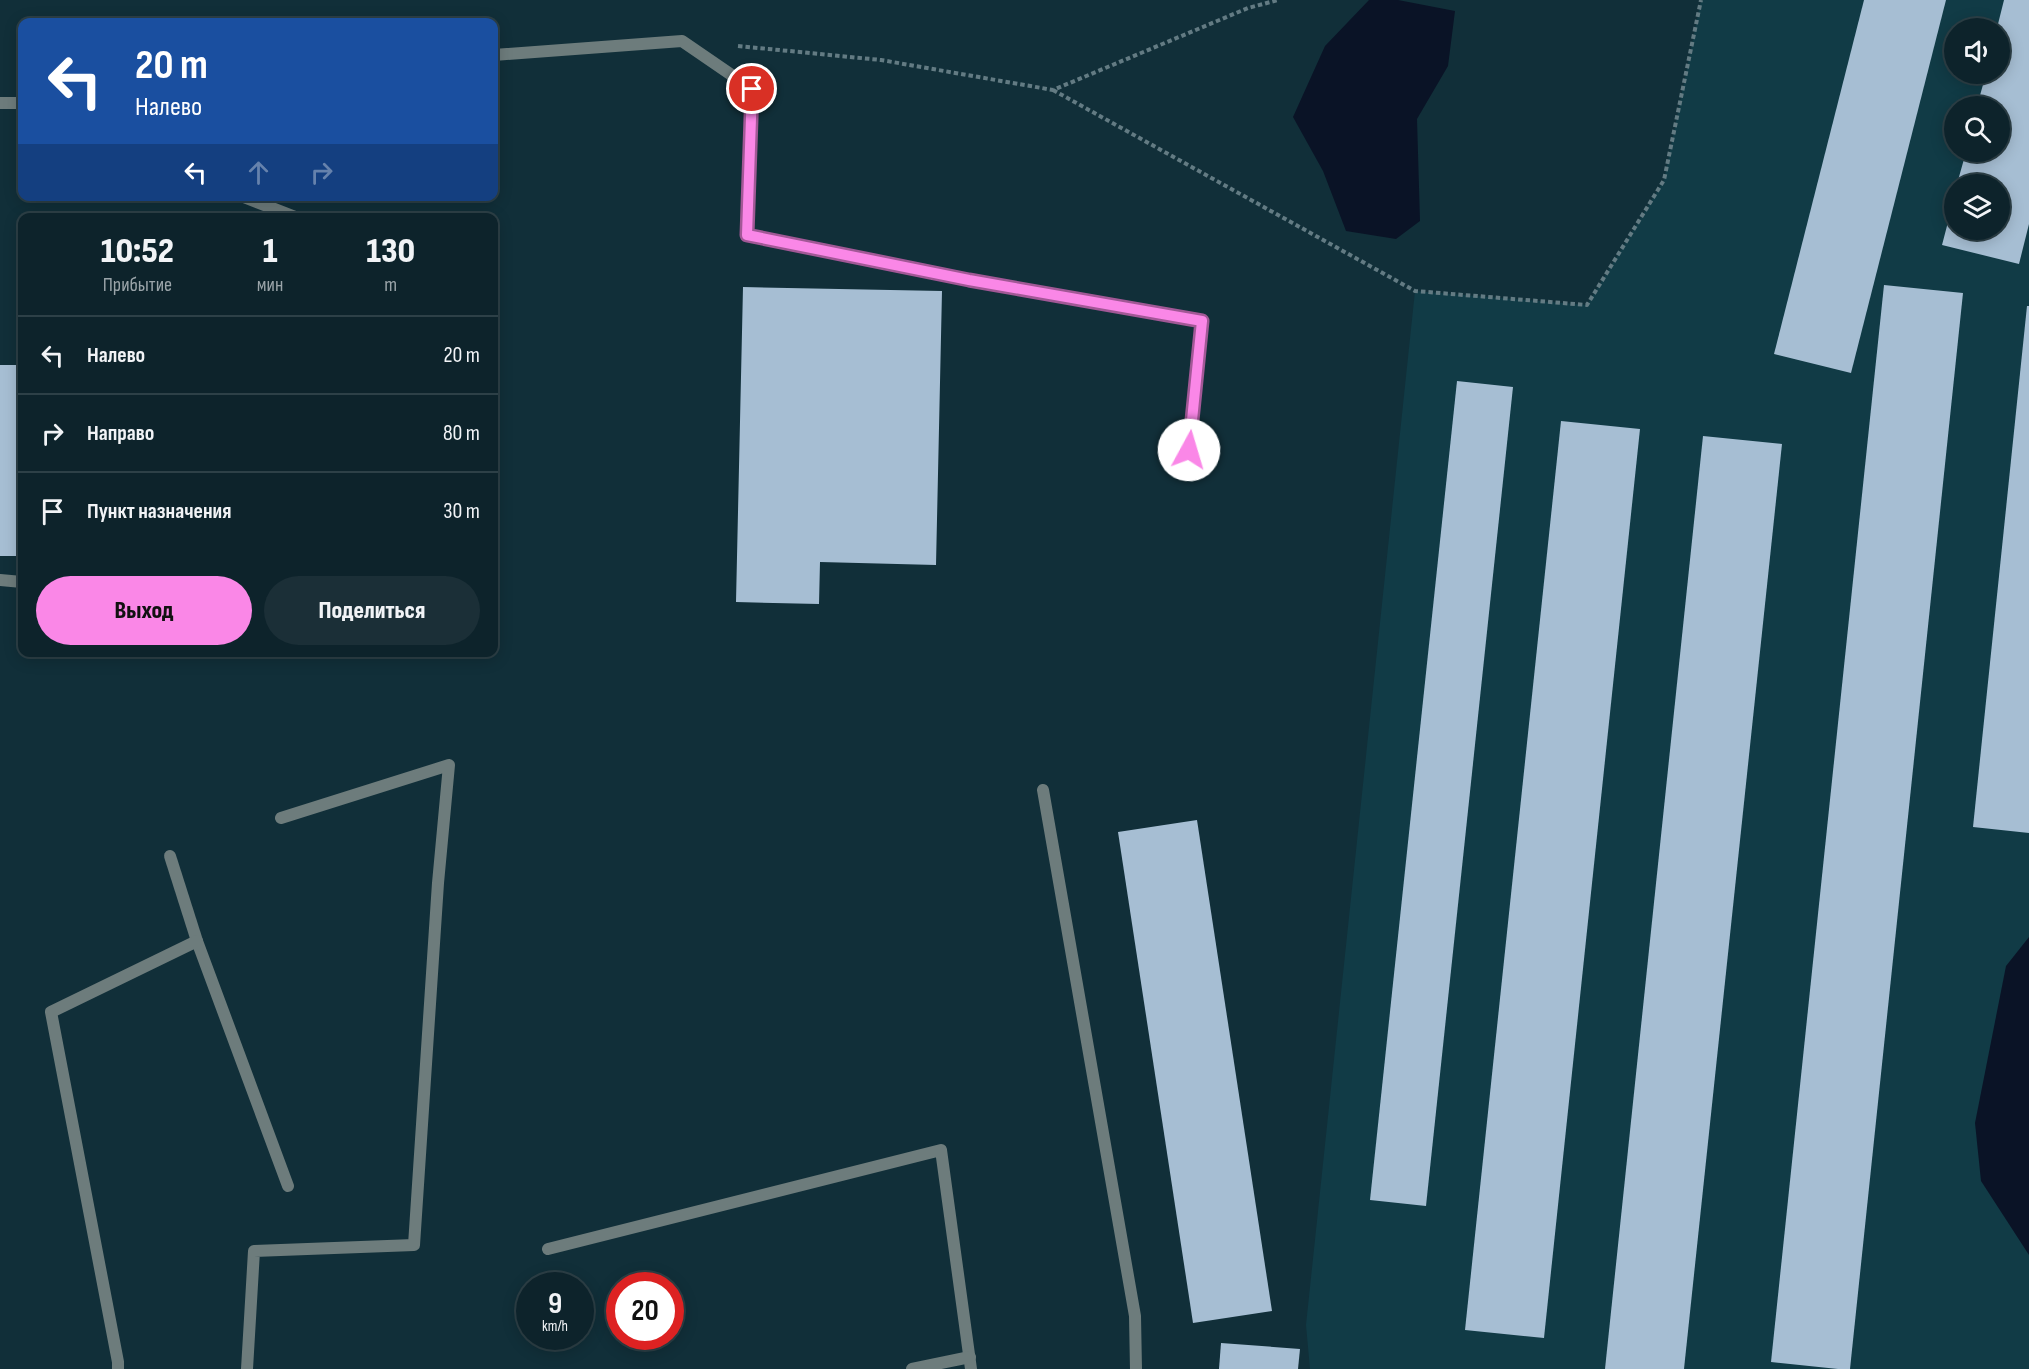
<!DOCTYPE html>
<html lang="ru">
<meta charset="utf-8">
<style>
:root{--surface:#0d232b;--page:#1b2f37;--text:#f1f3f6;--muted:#9aa4a9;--line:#2d4047;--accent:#fa87e7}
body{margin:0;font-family:"Sofia Sans Condensed",sans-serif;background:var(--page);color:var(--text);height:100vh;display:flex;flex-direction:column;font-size:22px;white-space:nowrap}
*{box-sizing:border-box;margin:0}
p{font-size:20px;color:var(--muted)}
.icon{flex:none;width:33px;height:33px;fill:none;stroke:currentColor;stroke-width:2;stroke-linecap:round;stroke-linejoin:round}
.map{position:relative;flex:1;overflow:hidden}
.details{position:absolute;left:18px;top:213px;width:480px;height:444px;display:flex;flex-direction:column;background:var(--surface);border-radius:12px;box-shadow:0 3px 15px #0003,0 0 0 2px var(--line)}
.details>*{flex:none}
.hud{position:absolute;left:18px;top:18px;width:480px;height:183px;border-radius:12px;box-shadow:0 3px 15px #0003,0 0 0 2px var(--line);background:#1a4fa0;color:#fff;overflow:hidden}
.tools{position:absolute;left:1944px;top:18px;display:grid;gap:12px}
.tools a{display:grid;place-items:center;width:66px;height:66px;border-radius:50%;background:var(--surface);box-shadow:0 3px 15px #0003,0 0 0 2px var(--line);font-size:30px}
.speed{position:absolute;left:516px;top:1272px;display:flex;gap:12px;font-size:30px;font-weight:700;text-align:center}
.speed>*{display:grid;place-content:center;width:78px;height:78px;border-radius:50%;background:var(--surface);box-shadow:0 3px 15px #0003,0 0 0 2px var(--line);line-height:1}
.speed small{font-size:15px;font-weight:400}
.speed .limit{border:9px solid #d22;background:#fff;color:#111}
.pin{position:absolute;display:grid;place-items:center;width:51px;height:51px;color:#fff;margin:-26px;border:3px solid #fff;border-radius:50%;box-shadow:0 2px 6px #0007}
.me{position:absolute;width:66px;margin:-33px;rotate:6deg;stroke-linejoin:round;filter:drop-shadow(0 0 4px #0008)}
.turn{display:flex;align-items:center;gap:21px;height:126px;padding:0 18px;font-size:27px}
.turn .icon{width:78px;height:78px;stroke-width:2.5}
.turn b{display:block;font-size:42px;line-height:51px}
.lanes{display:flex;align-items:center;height:57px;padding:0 18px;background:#0003;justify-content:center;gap:30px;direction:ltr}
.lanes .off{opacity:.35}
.eta{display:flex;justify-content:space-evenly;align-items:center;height:102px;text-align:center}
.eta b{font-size:36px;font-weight:800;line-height:42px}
.action{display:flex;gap:12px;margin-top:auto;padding:12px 18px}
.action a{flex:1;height:69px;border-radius:36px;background:var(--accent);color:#111;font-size:24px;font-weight:800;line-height:69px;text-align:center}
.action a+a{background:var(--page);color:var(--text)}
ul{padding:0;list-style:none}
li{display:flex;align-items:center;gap:18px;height:78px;padding:0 18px;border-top:2px solid var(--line)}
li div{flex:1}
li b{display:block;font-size:22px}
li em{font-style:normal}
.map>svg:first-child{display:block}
.built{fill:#113b46;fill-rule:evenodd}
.water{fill:#0a1326}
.building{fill:#a6bed3}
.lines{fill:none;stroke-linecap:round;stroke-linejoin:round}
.path{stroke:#637b83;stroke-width:4;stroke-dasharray:4.5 3;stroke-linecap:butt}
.service{stroke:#6d7c7c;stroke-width:12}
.route-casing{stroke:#a25896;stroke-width:15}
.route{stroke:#fa87e7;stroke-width:10}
</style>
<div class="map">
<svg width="2029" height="1369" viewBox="0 0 2029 1369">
<rect width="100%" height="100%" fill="#112f39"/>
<path class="built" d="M 1701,0 L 2029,0 L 2029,1369 L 1310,1369 L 1306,1325 L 1415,291 L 1587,305 L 1664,180 ZM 1954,28 L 2000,28 L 2000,74 L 1954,74 ZM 1954,106 L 2000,106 L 2000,152 L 1954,152 ZM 1954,184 L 2000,184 L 2000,230 L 1954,230 Z"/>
<g class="water">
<path d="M 1369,0 L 1398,0 L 1455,11 L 1448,66 L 1417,119 L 1420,221 L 1396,239 L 1346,231 L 1323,171 L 1293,117 L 1325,46 Z"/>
<path d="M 2029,937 L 2029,1255 L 1981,1181 L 1975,1123 L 2006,966 Z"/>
</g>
<g class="building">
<path d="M 1864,0 L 1946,0 L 1851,373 L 1774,354 Z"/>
<path d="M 2004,0 L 2029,0 L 2029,224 L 2019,264 L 1942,245 L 1954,199 L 1954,230 L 2000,230 L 2000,184 L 1957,184 L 1966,152 L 2000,152 L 2000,106 L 1977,106 L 1986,74 L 2000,74 L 2000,28 L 1997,28 Z"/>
<path d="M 1884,285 L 1963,293 L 1850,1369 L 1838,1369 L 1771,1362 Z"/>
<path d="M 743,287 L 942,291 L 936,565 L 820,562 L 819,604 L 736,602 Z"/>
<path d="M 2027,306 L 2029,306 L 2029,833 L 1973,827 Z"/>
<rect x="0" y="365" width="22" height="191"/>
<path d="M 1457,381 L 1513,387 L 1426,1206 L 1370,1200 Z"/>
<path d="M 1561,421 L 1640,429 L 1544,1338 L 1465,1330 Z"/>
<path d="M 1703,436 L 1782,444 L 1684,1369 L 1605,1369 Z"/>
<path d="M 1197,820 L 1272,1311 L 1193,1323 L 1118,832 Z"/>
<path d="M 1221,1343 L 1300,1349 L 1298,1369 L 1219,1369 Z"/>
</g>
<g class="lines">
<g class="path">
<path d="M 738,46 L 881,60 L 1053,90 L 1248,8 L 1278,0"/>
<path d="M 1053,90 L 1415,291 L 1587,305 L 1664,180 L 1701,0"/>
</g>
<g class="service">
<path d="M 494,55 L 682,41 L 752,89 L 747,235 L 969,280 L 1202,321 L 1189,450"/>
<path d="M 0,103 L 22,103"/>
<path d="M 241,196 L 298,218"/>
<path d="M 0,580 L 22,582"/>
<path d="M 1043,790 L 1135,1316 L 1136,1369"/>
<path d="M 170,856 L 197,941"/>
<path d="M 548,1249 L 941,1150 L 971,1369"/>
<path d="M 118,1369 L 118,1362 L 51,1012 L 197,941 L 288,1186"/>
<path d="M 247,1369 L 254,1251 L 414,1245 L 438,883 L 449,765 L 281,818"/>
<path d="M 912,1369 L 970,1357"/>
</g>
</g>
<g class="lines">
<defs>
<path id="route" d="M 752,89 L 747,235 L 969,280 L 1202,321 L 1189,450"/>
</defs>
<use href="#route" class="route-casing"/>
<use href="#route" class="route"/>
</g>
</svg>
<div class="tools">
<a><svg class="icon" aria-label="sound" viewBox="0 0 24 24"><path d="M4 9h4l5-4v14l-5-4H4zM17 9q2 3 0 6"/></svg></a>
<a><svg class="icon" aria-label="search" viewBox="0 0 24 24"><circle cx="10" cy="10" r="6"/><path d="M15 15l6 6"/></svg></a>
<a><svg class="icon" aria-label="layers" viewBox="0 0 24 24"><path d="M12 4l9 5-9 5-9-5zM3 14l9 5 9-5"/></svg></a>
</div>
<div class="speed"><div>9<small>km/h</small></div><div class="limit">20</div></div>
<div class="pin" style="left:752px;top:89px;background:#d93025"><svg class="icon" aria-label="arrive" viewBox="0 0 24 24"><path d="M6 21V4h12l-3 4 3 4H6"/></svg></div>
<svg class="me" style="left:1189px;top:450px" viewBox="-20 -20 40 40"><circle r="19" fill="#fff"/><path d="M0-13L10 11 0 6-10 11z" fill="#fa87e7"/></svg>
<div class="hud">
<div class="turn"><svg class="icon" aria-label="left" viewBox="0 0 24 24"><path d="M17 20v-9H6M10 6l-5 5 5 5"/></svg><div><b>20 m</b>Налево</div></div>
<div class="lanes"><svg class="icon" aria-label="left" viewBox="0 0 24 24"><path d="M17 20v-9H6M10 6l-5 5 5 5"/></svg><svg class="icon off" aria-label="ahead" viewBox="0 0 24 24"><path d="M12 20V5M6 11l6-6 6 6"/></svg><svg class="icon off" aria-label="right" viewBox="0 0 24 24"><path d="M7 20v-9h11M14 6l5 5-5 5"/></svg></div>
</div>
<section class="details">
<div class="eta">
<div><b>10:52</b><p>Прибытие</p></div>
<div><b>1</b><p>мин</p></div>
<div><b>130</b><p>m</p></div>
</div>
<ul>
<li><svg class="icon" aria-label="left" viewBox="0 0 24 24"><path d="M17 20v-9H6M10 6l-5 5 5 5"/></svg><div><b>Налево</b></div><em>20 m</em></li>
<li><svg class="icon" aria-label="right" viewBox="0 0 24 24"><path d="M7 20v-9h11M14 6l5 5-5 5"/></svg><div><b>Направо</b></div><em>80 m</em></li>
<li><svg class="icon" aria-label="arrive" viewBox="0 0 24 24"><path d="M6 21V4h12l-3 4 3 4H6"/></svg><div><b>Пункт назначения</b></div><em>30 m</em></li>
</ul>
<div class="action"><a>Выход</a><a>Поделиться</a></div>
</section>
</div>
